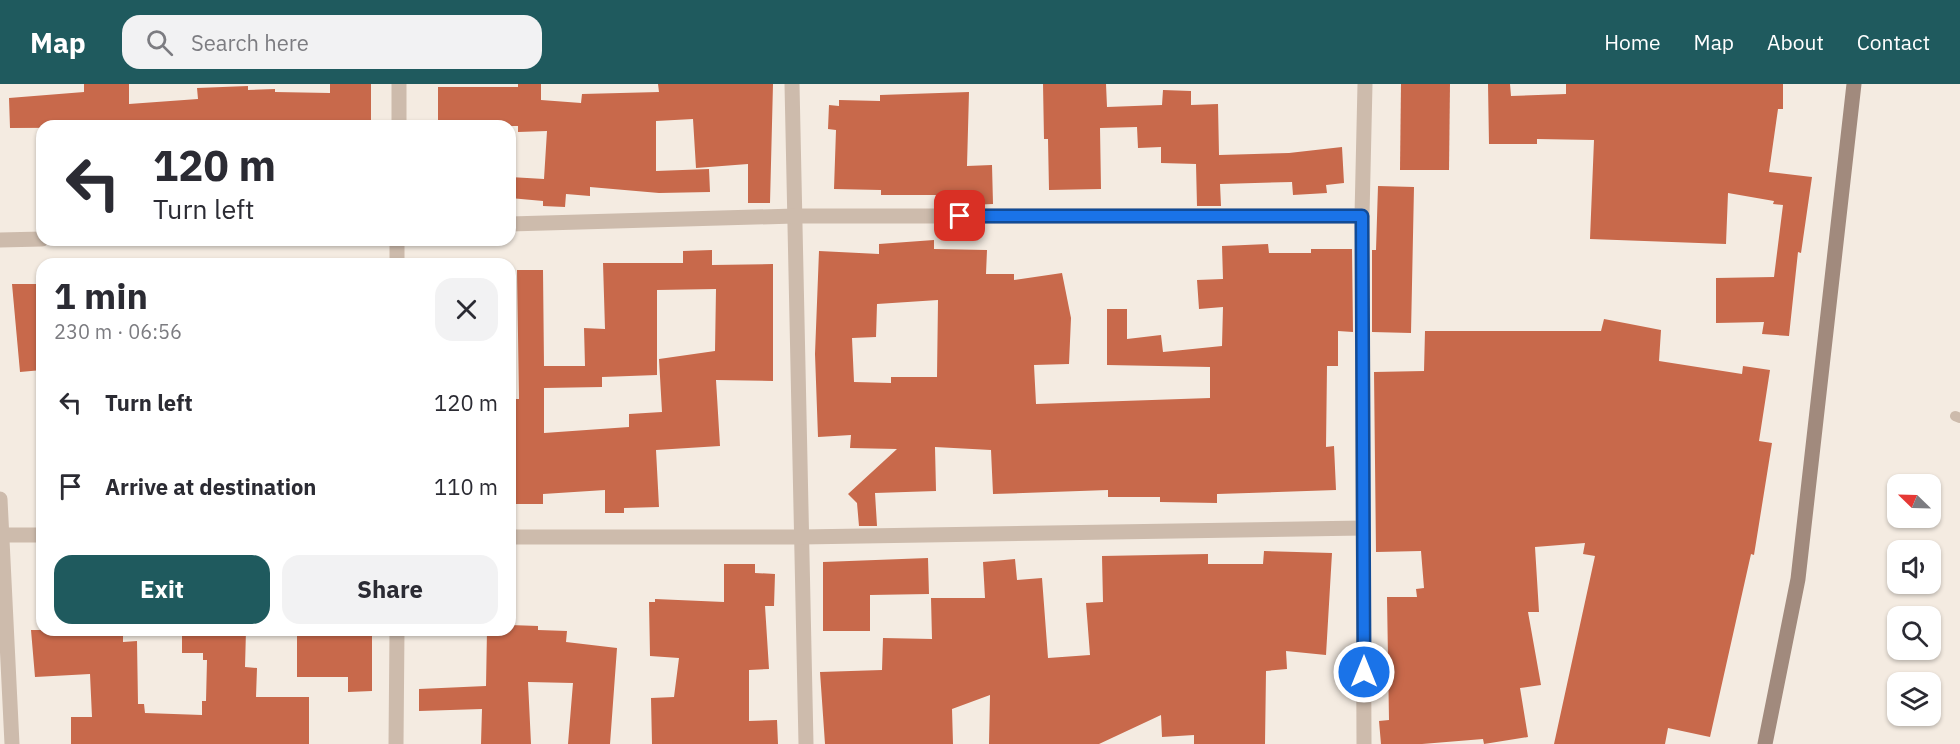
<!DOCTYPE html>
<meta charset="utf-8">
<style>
:root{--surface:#fff;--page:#f2f2f3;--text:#2b2b33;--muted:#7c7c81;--accent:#1f5a5e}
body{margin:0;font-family:"IBM Plex Sans",sans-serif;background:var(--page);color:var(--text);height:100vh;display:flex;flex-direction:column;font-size:22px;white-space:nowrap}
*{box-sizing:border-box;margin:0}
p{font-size:20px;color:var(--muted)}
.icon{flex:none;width:33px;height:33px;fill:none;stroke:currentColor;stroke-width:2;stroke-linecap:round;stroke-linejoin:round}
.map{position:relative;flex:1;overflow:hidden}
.panel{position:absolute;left:36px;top:174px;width:480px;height:378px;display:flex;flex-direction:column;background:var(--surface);border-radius:18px;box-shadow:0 2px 4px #0004}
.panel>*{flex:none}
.guide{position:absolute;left:36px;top:36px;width:480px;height:126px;border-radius:18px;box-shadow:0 2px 4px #0004;background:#fff;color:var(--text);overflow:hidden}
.needle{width:39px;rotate:293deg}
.buttons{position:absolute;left:1887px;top:390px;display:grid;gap:12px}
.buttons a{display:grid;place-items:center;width:54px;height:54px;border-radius:12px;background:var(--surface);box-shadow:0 2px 4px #0004;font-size:30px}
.pin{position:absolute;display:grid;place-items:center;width:51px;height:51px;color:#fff;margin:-26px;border-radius:12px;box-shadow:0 3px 9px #0006}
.me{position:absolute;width:66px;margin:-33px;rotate:0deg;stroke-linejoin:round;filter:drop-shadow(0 0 4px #0008)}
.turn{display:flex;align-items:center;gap:21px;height:126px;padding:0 18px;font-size:27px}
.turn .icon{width:78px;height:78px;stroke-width:2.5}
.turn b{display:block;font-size:42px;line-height:51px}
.round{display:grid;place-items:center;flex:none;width:63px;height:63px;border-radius:18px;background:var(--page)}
.head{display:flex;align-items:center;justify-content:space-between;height:102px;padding:0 18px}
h1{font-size:36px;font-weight:700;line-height:45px}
.action{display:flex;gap:12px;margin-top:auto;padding:12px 18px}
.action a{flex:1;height:69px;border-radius:18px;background:var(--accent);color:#fff;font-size:24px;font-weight:700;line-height:69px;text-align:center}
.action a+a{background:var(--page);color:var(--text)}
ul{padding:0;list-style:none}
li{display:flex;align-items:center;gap:18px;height:84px;padding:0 18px}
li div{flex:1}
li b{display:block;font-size:22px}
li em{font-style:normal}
header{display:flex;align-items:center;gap:36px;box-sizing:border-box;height:84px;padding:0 30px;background:var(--accent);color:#fff}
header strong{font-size:28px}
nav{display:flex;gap:33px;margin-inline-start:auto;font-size:21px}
.search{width:420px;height:54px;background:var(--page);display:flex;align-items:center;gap:15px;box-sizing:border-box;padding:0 21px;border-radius:18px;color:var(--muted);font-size:22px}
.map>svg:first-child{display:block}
.building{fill:#c8694b;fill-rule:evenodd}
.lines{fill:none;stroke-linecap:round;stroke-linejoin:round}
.lane{stroke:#cdbbac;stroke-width:10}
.street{stroke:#cdbbac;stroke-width:15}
.secondary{stroke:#a18a7d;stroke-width:15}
.route-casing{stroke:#114b97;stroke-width:15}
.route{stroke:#1a73e8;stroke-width:10}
</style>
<header>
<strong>Map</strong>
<div class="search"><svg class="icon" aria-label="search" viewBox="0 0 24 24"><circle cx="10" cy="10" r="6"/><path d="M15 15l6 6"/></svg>Search here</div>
<nav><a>Home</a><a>Map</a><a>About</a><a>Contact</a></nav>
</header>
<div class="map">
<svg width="1960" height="660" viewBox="0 0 1960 660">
<rect width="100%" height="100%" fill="#f4ebe1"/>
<g class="building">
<path d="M 84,0 L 129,0 L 129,20 L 198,15 L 197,4 L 248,2 L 248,6 L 275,5 L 275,8 L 330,9 L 330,0 L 371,0 L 371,42 L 10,44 L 9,14 L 84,8 Z"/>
<path d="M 518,0 L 541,0 L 541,16 L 581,19 L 582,10 L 659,8 L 658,0 L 773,0 L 770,119 L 748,119 L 748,80 L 696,84 L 693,35 L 656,37 L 656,87 L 709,85 L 710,108 L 659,109 L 590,103 L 590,112 L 566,110 L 565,123 L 543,122 L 543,117 L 510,114 L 510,93 L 544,95 L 547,47 L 518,48 L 518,42 L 438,42 L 438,3 L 518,3 Z"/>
<path d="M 1043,0 L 1106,0 L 1107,23 L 1162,21 L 1163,6 L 1191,7 L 1191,21 L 1218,20 L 1219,71 L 1289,69 L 1342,63 L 1344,99 L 1326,101 L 1327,109 L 1293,111 L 1292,98 L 1220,100 L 1221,122 L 1197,122 L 1196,80 L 1161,79 L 1161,63 L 1138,64 L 1137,43 L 1100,44 L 1101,105 L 1049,106 L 1048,55 L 1044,55 Z"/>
<path d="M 1401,0 L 1450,0 L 1449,86 L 1400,86 Z"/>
<path d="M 1488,0 L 1510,0 L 1511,12 L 1566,10 L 1566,0 L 1783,0 L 1783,25 L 1778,25 L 1769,88 L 1812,93 L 1801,169 L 1798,168 L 1789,252 L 1762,250 L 1764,238 L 1716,239 L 1716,194 L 1774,193 L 1783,121 L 1773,120 L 1774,117 L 1728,109 L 1726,160 L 1590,155 L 1594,56 L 1537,55 L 1537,60 L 1489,60 Z"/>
<path d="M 969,8 L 967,82 L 992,81 L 993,120 L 970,121 L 970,111 L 881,111 L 881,106 L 834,105 L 836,46 L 828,45 L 829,21 L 839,22 L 839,16 L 880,17 L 880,11 Z"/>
<path d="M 1378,102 L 1414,103 L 1411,249 L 1372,248 L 1372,166 L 1376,166 Z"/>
<path d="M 934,156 L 934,165 L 987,166 L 986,190 L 1014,190 L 1014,196 L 1062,189 L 1071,234 L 1069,280 L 1034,281 L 1036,320 L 1210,314 L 1210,283 L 1107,281 L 1107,225 L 1127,225 L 1127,255 L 1161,251 L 1163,268 L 1222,262 L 1223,223 L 1199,225 L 1197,196 L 1223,195 L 1222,162 L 1268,160 L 1269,169 L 1311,169 L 1311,165 L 1352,165 L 1353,248 L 1338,247 L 1338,282 L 1327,282 L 1326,363 L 1334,362 L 1336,406 L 1217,410 L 1217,419 L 1160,418 L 1160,413 L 1108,413 L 1108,406 L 993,410 L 991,366 L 935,363 L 936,407 L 875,409 L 877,442 L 859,442 L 857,419 L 848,410 L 897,365 L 850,364 L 851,351 L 818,353 L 815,270 L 819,167 L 879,170 L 879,160 ZM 938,216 L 937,293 L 891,293 L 891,299 L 854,298 L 852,254 L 876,253 L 877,220 Z"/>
<path d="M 712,166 L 712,181 L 773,180 L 773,297 L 716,296 L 720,362 L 656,366 L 659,423 L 624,424 L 624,429 L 605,429 L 605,406 L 543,410 L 543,420 L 510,420 L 510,315 L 519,315 L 517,186 L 543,186 L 544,282 L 585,282 L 584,244 L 605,245 L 603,179 L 683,179 L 683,167 ZM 716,205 L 715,267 L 659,275 L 662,328 L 629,330 L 629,343 L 544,349 L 544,304 L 602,303 L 602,293 L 657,291 L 657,206 Z"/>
<path d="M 12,200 L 42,200 L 42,286 L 20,288 Z"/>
<path d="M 1604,235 L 1661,246 L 1659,277 L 1742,290 L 1743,282 L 1770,286 L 1759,357 L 1772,359 L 1754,471 L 1751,470 L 1710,653 L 1668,644 L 1665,660 L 1554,660 L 1595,472 L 1583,470 L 1585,459 L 1535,463 L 1539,528 L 1528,528 L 1541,601 L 1520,604 L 1528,653 L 1484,660 L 1483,655 L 1422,660 L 1381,660 L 1379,637 L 1389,636 L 1387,513 L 1417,513 L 1416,505 L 1424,504 L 1421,467 L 1376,468 L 1374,288 L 1424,287 L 1425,247 L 1601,247 Z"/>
<path d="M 1264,467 L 1332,469 L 1326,571 L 1286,567 L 1287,585 L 1266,587 L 1265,660 L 1194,660 L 1194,651 L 1162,653 L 1161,631 L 1099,660 L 989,660 L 990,611 L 952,625 L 953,660 L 825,660 L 820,588 L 882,586 L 883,554 L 932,555 L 931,514 L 985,514 L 983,478 L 1015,475 L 1017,496 L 1042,494 L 1048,574 L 1090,571 L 1086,519 L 1103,518 L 1102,472 L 1208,470 L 1208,480 L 1263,480 Z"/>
<path d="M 928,474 L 929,510 L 870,511 L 870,547 L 823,547 L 823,478 Z"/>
<path d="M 724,480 L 755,480 L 755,489 L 775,490 L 774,522 L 765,522 L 769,585 L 749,586 L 749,637 L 777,636 L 778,660 L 652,660 L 651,614 L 674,613 L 679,574 L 650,572 L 649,518 L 655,518 L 655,515 L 724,518 Z"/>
<path d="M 510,541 L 538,542 L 538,546 L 567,547 L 566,558 L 617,564 L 610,660 L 568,660 L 573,599 L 528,598 L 531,660 L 481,660 L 482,625 L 419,627 L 419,605 L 486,602 L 487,546 L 510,546 Z"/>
<path d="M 31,546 L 116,546 L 116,549 L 123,548 L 123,558 L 137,557 L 138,620 L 144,620 L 145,629 L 202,631 L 202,617 L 206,617 L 207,576 L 203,576 L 203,569 L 182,569 L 182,546 L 246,546 L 245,583 L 257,584 L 256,613 L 309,613 L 309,660 L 71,660 L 71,633 L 92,633 L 90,590 L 35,593 Z"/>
<path d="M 297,546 L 372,546 L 372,607 L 348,608 L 348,593 L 297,593 Z"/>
</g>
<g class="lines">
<path class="lane" d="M 1955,332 L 1960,334"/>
<g class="street">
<path d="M 792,0 L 806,660"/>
<path d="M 399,42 L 399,0"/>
<path d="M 510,140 L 795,132 L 1362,132"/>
<path d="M 0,156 L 42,155"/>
<path d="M 397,156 L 397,180"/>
<path d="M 0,415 L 12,660"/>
<path d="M 0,451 L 42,451"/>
<path d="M 510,453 L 801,453 L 1363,444"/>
<path d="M 396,660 L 397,546"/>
<path d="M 1364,660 L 1362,132 L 1365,0"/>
</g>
<path class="secondary" d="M 1765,660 L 1798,495 L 1854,0"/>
</g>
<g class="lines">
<defs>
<path id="route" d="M 960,132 L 1362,132 L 1364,588"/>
</defs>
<use href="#route" class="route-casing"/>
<use href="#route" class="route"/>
</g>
</svg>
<div class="buttons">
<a><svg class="needle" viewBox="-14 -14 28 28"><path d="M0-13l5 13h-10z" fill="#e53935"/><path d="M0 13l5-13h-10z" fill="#7c7c81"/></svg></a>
<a><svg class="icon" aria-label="sound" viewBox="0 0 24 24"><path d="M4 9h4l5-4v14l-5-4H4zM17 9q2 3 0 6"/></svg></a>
<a><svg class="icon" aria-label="search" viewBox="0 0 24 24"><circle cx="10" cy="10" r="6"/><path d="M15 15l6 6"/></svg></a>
<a><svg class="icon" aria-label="layers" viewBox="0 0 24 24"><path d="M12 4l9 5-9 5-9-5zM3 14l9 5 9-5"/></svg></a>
</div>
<div class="pin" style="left:960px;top:132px;background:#d93025"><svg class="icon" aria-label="arrive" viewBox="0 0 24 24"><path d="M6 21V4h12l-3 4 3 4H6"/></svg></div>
<svg class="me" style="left:1364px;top:588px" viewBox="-20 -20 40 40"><circle r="17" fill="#1a73e8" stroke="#fff" stroke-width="3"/><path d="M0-11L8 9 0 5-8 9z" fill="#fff"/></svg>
<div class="guide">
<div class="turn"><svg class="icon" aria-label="left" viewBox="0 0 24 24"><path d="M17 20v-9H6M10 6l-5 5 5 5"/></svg><div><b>120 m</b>Turn left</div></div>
</div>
<section class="panel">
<div class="head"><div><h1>1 min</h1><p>230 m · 06:56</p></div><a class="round"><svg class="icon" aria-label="close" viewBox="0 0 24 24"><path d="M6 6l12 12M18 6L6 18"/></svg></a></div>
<ul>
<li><svg class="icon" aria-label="left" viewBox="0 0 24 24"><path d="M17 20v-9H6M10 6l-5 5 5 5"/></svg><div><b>Turn left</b></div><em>120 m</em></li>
<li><svg class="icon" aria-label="arrive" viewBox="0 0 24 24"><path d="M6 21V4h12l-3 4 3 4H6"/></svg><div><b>Arrive at destination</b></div><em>110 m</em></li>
</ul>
<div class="action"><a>Exit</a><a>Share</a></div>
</section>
</div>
